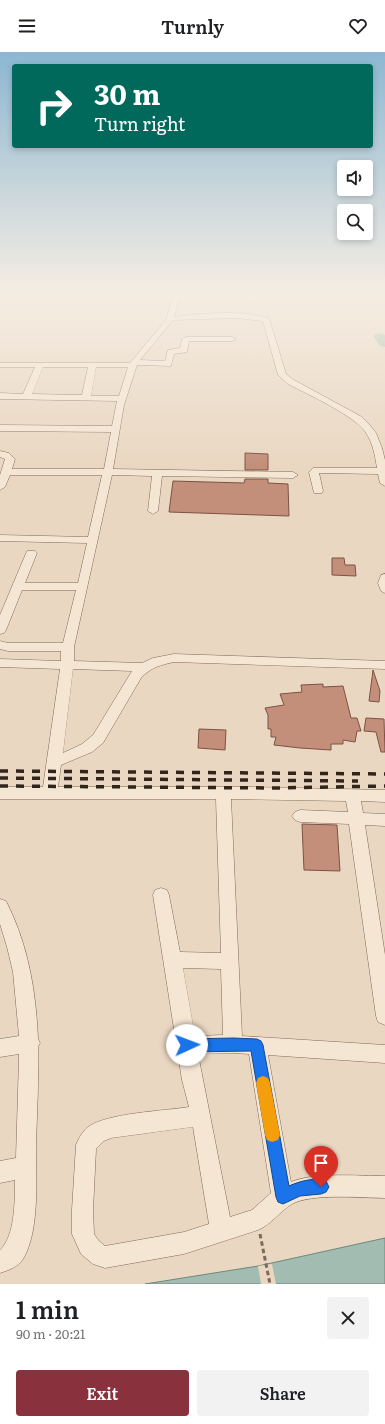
<!DOCTYPE html>
<meta charset="utf-8">
<style>
:root{--surface:#fff;--page:#f2f2f2;--text:#202124;--muted:#757577;--accent:#89313d}
body{margin:0;font-family:Literata,serif;background:var(--page);color:var(--text);height:100vh;display:flex;flex-direction:column;font-size:15px;white-space:nowrap}
*{box-sizing:border-box;margin:0}
p{font-size:13px;color:var(--muted)}
.icon{flex:none;width:22px;height:22px;fill:none;stroke:currentColor;stroke-width:2;stroke-linecap:round;stroke-linejoin:round}
.map{position:relative;height:1232px;overflow:hidden}
.panel{display:flex;flex-direction:column;background:var(--surface);flex:1}
.panel>*{flex:none}
.banner{position:absolute;left:12px;top:12px;width:361px;height:84px;border-radius:4px;box-shadow:0 2px 6px #0003;background:#00695c;color:#fff;overflow:hidden}
.tools{position:absolute;left:337px;top:108px;display:grid;gap:8px}
.tools a{display:grid;place-items:center;width:36px;height:36px;border-radius:4px;background:var(--surface);box-shadow:0 2px 6px #0003;font-size:20px}
.pin{position:absolute;display:grid;place-items:center;width:34px;height:34px;color:#fff;margin:-41px -17px;border-radius:50% 50% 50% 0;rotate:-45deg;box-shadow:0 0 4px #0007}
.pin .icon{rotate:45deg}
.me{position:absolute;width:44px;margin:-22px;rotate:88deg;stroke-linejoin:round;filter:drop-shadow(0 0 3px #0008)}
.turn{display:flex;align-items:center;gap:14px;height:84px;padding:0 16px;font-size:18px}
.turn .icon{width:52px;height:52px;stroke-width:2.5}
.turn b{display:block;font-size:28px;line-height:34px}
.round{display:grid;place-items:center;flex:none;width:42px;height:42px;border-radius:4px;background:var(--page)}
.overview{display:flex;align-items:center;justify-content:space-between;height:68px;padding:0 16px}
h1{font-size:24px;font-weight:600;line-height:30px}
.cta{display:flex;gap:8px;margin-top:auto;padding:8px 16px}
.cta a{flex:1;height:46px;border-radius:4px;background:var(--accent);color:#fff;font-size:16px;font-weight:600;line-height:46px;text-align:center}
.cta a+a{background:var(--page);color:var(--text)}
header{display:flex;justify-content:space-between;align-items:center;height:52px;padding:0 16px;background:var(--surface);font-size:18px;font-weight:600}
.map>svg:first-child{display:block}
.water{fill:#a3bcb1;stroke:#6c887d}
.pier{fill:#e9d7c1}
.lines{fill:none;stroke-linecap:round;stroke-linejoin:round}
.river{fill:#a3bcb1;fill-rule:evenodd}
.building{fill:#c38f7a;stroke:#7d5243}
.minor-casing{stroke:#80695a;stroke-width:1}
.path{stroke:#80695a;stroke-width:3;stroke-dasharray:4.5 3;stroke-linecap:butt}
.minor{fill:#f5e6d3;fill-rule:evenodd}
.rail{stroke:#31241d;stroke-width:3.5;stroke-dasharray:8 8;stroke-linecap:butt}
.route{fill:#1a73e8;stroke:#114b97}
.slow{fill:#f59e0b}
</style>
<header><svg class="icon" aria-label="menu" viewBox="0 0 24 24"><path d="M4 6h16M4 12h16M4 18h16"/></svg>Turnly<svg class="icon" aria-label="heart" viewBox="0 0 24 24"><path d="M12 20l-8-8c-3-5 5-10 8-4 3-6 11-1 8 4z"/></svg></header>
<div class="map">
<svg width="385" height="1232" viewBox="0 0 385 1232">
<rect width="100%" height="100%" fill="#e9d7c1"/>
<path class="water" d="M 385,1186 L 385,1232 L 145,1232 L 258,1214 Z"/>
<path class="pier" d="M 272,1212 L 276,1232 L 261,1232 L 258,1214 Z"/>
<g class="lines">
<path class="river" d="M 380,281 L 385,283 L 385,295 L 380,294 L 374,285 L 375,282 Z"/>
</g>
<g class="building">
<path d="M 245,401 L 268,402 L 268,418 L 245,418 Z"/>
<path d="M 245,427 L 268,427 L 268,431 L 288,432 L 289,464 L 169,460 L 173,429 L 244,431 Z"/>
<path d="M 332,506 L 344,506 L 345,513 L 355,513 L 356,524 L 332,523 Z"/>
<path d="M 373,618 L 380,639 L 379,650 L 369,649 Z"/>
<path d="M 323,632 L 323,635 L 343,634 L 351,666 L 357,666 L 361,679 L 357,679 L 355,690 L 343,688 L 343,692 L 331,692 L 331,698 L 300,696 L 274,693 L 276,685 L 271,685 L 271,677 L 268,677 L 268,663 L 265,656 L 284,653 L 280,642 L 302,640 L 301,633 Z"/>
<path d="M 366,666 L 384,667 L 385,700 L 381,700 L 376,680 L 364,679 Z"/>
<path d="M 199,677 L 226,678 L 225,698 L 198,696 Z"/>
<path d="M 302,772 L 337,773 L 340,819 L 304,818 Z"/>
</g>
<g class="lines">
<defs>
<g id="minor">
<path d="M 174,240 L 181,240 L 174,265 C 202,261 242,258 269,266 L 286,322 L 294,328 L 362,365 L 369,372 L 376,381 L 382,396 L 385,408 L 385,434 L 380,431 L 378,422 L 319,421 L 323,439 L 322,441 L 314,441 L 309,420 L 313,416 L 377,416 C 375,404 373,391 366,381 C 356,364 307,342 288,332 L 278,323 L 263,269 L 236,266 L 173,268 L 140,308 L 165,309 L 168,298 L 180,296 L 182,287 L 186,285 L 232,285 L 236,287 L 232,289 L 189,289 L 187,300 L 174,302 L 171,314 L 137,313 L 124,353 L 113,417 L 293,420 L 298,423 L 293,426 L 162,424 L 158,459 L 153,462 L 148,459 L 152,424 L 112,423 L 74,595 L 74,609 L 142,611 L 153,606 L 174,602 L 385,609 L 385,617 L 174,610 C 161,613 151,615 141,626 L 103,691 L 92,700 L 61,713 L 58,735 L 249,735 L 385,738 L 385,750 L 361,749 L 363,761 L 385,762 L 385,774 L 365,773 L 385,903 L 385,973 L 378,970 L 376,964 L 349,772 L 300,770 L 295,768 L 292,764 L 295,760 L 300,758 L 348,760 L 346,749 L 231,747 L 242,984 L 385,993 L 385,1011 L 268,1003 L 291,1130 C 314,1120 359,1124 385,1124 L 385,1146 C 362,1146 312,1141 292,1152 C 280,1159 272,1172 258,1178 L 184,1202 L 105,1216 L 93,1212 L 81,1202 L 72,1182 L 72,1158 L 76,1093 C 79,1086 82,1080 88,1075 C 107,1061 164,1059 189,1055 L 182,1028 L 153,843 L 155,838 L 161,836 L 167,838 L 169,843 L 180,900 L 221,901 L 216,747 L 0,747 L 0,735 L 43,735 L 60,617 L 0,615 L 0,607 L 61,609 L 61,599 L 8,599 L 0,597 L 0,589 L 8,591 L 63,591 L 76,538 L 22,538 L 6,578 L 4,581 L 0,582 L 0,563 L 27,499 L 35,499 L 37,501 L 25,531 L 78,531 L 87,491 L 0,489 L 0,483 L 88,485 L 102,423 L 10,423 L 5,435 L 0,438 L 0,423 L 5,407 L 0,405 L 0,399 L 9,401 L 15,407 L 12,417 L 104,417 L 111,380 L 0,379 L 0,373 L 112,374 L 117,349 L 0,347 L 0,341 L 23,342 L 35,315 L 0,315 L 0,311 L 130,311 L 166,268 ZM 43,315 L 88,315 L 82,343 L 32,342 ZM 96,315 L 128,315 L 119,344 L 91,344 ZM 73,617 L 132,619 L 93,683 L 82,692 L 63,701 ZM 183,916 L 221,917 L 223,983 L 195,984 ZM 233,1001 L 249,1002 L 271,1141 L 252,1158 L 230,1165 L 198,1002 ZM 193,1075 L 209,1172 L 184,1180 L 105,1194 L 99,1189 L 94,1182 L 93,1158 L 96,1097 L 104,1089 L 111,1086 Z"/>
<path d="M 385,522 L 385,541 L 381,539 L 378,531 L 381,523 Z"/>
<path d="M 0,847 L 6,849 C 28,892 36,939 38,987 L 40,991 L 38,995 C 39,1027 37,1060 36,1093 C 36,1125 40,1179 23,1207 C 18,1215 9,1218 0,1221 L 0,1198 C 15,1185 15,1147 15,1128 L 0,1131 L 0,1109 L 16,1106 L 19,1006 L 19,1002 L 0,1005 L 0,987 L 19,984 L 13,920 L 7,895 L 0,872 Z"/>
</g>
</defs>
<use href="#minor" class="minor-casing"/>
<path class="path" d="M 260,1182 L 270,1232"/>
<use href="#minor" class="minor"/>
<g class="rail">
<path d="M 0,719 L 385,722"/>
<path d="M 0,726 L 358,729"/>
<path d="M 0,734 L 275,736 L 385,734"/>
</g>
</g>
<linearGradient id="sky" x2="0" y2="1"><stop stop-color="#8cb7d2"/><stop offset="0.58" stop-color="#f5ede3"/><stop offset="1" stop-color="#f5ede3" stop-opacity="0"/></linearGradient>
<rect width="385" height="413" fill="url(#sky)"/>
<path class="route" d="M 233,986 L 257,987 L 261,989 L 263,993 L 289,1134 C 300,1129 315,1125 326,1129 L 329,1135 L 326,1140 L 321,1142 L 300,1144 L 283,1152 L 278,1150 L 276,1145 L 251,999 L 187,1000 L 183,998 L 181,993 L 183,989 L 187,987 Z"/>
<path class="slow" d="M 263,1024 L 268,1026 L 270,1031 L 280,1083 L 278,1088 L 272,1090 L 267,1088 L 265,1083 L 256,1031 L 258,1026 Z"/>
</svg>
<div class="tools">
<a><svg class="icon" aria-label="sound" viewBox="0 0 24 24"><path d="M4 9h4l5-4v14l-5-4H4zM17 9q2 3 0 6"/></svg></a>
<a><svg class="icon" aria-label="search" viewBox="0 0 24 24"><circle cx="10" cy="10" r="6"/><path d="M15 15l6 6"/></svg></a>
</div>
<div class="pin" style="left:321px;top:1135px;background:#d93025"><svg class="icon" aria-label="arrive" viewBox="0 0 24 24"><path d="M6 21V4h12l-3 4 3 4H6"/></svg></div>
<svg class="me" style="left:187px;top:993px" viewBox="-20 -20 40 40"><circle r="19" fill="#fff"/><path d="M0-13L10 11 0 6-10 11z" fill="#1a73e8"/></svg>
<div class="banner">
<div class="turn"><svg class="icon" aria-label="right" viewBox="0 0 24 24"><path d="M7 20v-9h11M14 6l5 5-5 5"/></svg><div><b>30 m</b>Turn right</div></div>
</div>
</div>
<section class="panel">
<div class="overview"><div><h1>1 min</h1><p>90 m · 20:21</p></div><a class="round"><svg class="icon" aria-label="close" viewBox="0 0 24 24"><path d="M6 6l12 12M18 6L6 18"/></svg></a></div>
<div class="cta"><a>Exit</a><a>Share</a></div>
</section>
